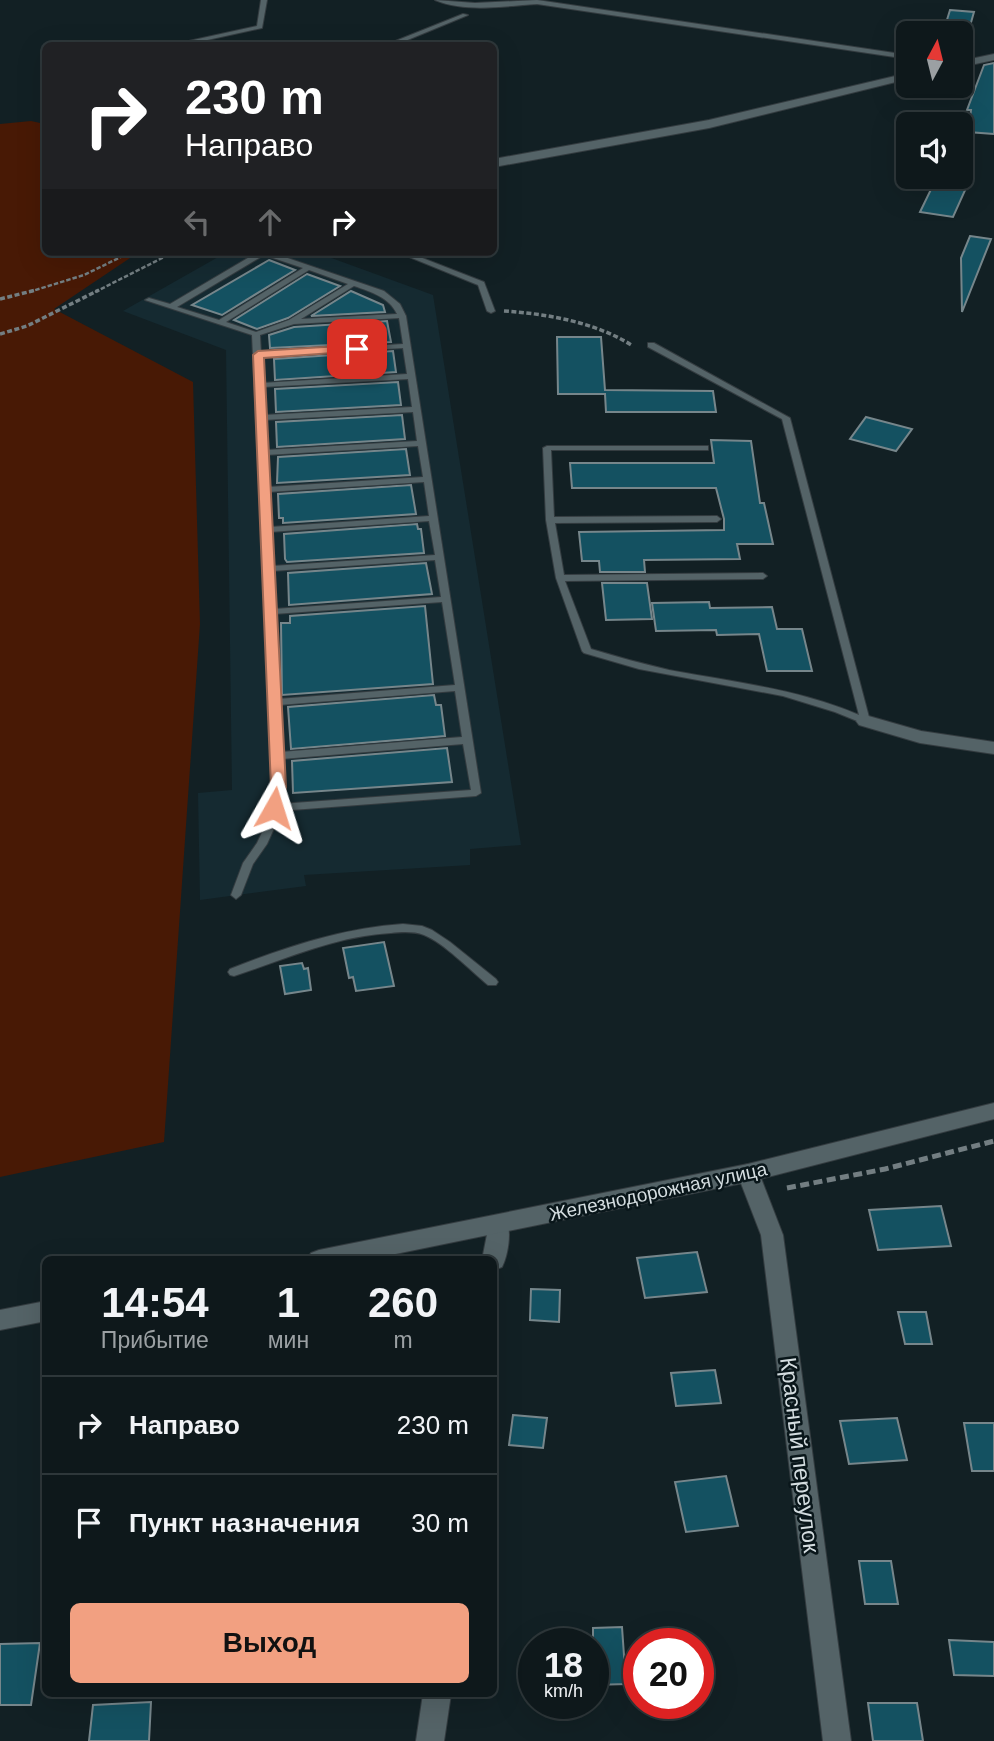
<!DOCTYPE html>
<html lang="ru">
<meta charset="utf-8">
<style>
:root{--surface:#0e181b;--page:#1c2528;--text:#f1f3f6;--muted:#9ba0a3;--line:#2e373a;--accent:#f2a081}
body{margin:0;font-family:Arial,sans-serif;background:var(--page);color:var(--text);height:100vh;display:flex;flex-direction:column;font-size:26px;white-space:nowrap}
*{box-sizing:border-box;margin:0}
p{font-size:23px;color:var(--muted)}
.icon{flex:none;width:38px;height:38px;fill:none;stroke:currentColor;stroke-width:2;stroke-linecap:round;stroke-linejoin:round}
.map{position:relative;flex:1;overflow:hidden}
.sheet{position:absolute;left:42px;top:1256px;width:455px;height:441px;display:flex;flex-direction:column;background:var(--surface);border-radius:10px;box-shadow:0 7px 28px #0002,0 0 0 2px var(--line)}
.sheet>*{flex:none}
.top-card{position:absolute;left:42px;top:42px;width:455px;height:214px;border-radius:10px;box-shadow:0 7px 28px #0002,0 0 0 2px var(--line);background:#202124;color:#fff;overflow:hidden}
.needle{width:46px;rotate:7deg}
.tools{position:absolute;left:896px;top:21px;display:grid;gap:14px}
.tools a{display:grid;place-items:center;width:77px;height:77px;border-radius:10px;background:var(--surface);box-shadow:0 7px 28px #0002,0 0 0 2px var(--line);font-size:35px}
.speed{position:absolute;left:518px;top:1628px;display:flex;gap:14px;font-size:35px;font-weight:700;text-align:center}
.speed>*{display:grid;place-content:center;width:91px;height:91px;border-radius:50%;background:var(--surface);box-shadow:0 7px 28px #0002,0 0 0 2px var(--line);line-height:1}
.speed small{font-size:18px;font-weight:400}
.speed .limit{border:10px solid #d22;background:#fff;color:#111}
.pin{position:absolute;display:grid;place-items:center;width:60px;height:60px;color:#fff;margin:-30px;border-radius:14px;box-shadow:0 4px 10px #0006}
.me{position:absolute;width:77px;margin:-38px;rotate:6deg;stroke-linejoin:round;filter:drop-shadow(0 0 5px #0008)}
.turn{display:flex;align-items:center;gap:24px;height:147px;padding:0 28px;font-size:32px}
.turn .icon{width:91px;height:91px;stroke-width:2.5}
.turn b{display:block;font-size:49px;line-height:60px}
.lanes{display:flex;align-items:center;height:66px;padding:0 28px;background:#0003;justify-content:center;gap:35px;direction:ltr}
.lanes .off{opacity:.35}
.eta{display:flex;justify-content:space-evenly;align-items:center;height:119px;text-align:center}
.eta b{font-size:42px;font-weight:700;line-height:49px}
.cta{display:flex;gap:14px;margin-top:auto;padding:14px 28px}
.cta a{flex:1;height:80px;border-radius:10px;background:var(--accent);color:#111;font-size:28px;font-weight:700;line-height:80px;text-align:center}
ul{padding:0;list-style:none}
li{display:flex;align-items:center;gap:21px;height:98px;padding:0 28px;border-top:2px solid var(--line)}
li div{flex:1}
li b{display:block;font-size:26px}
li em{font-style:normal}
.map>svg:first-child{display:block}
.built{fill:#152a31}
.green{fill:#481905}
.building{fill:#145161;stroke:#76868b;stroke-width:2}
.lines{fill:none;stroke-linecap:round;stroke-linejoin:round}
.service-casing{stroke:#343c40;stroke-width:2}
.minor-casing{stroke:#343c40;stroke-width:2}
.tertiary-casing{stroke:#343c40;stroke-width:2}
.path-far2{stroke:#737e82;stroke-width:2.5;stroke-dasharray:4.5 2;stroke-linecap:butt}
.path-far1{stroke:#737e82;stroke-width:3.5;stroke-dasharray:5 2.5;stroke-linecap:butt}
.path{stroke:#737e82;stroke-width:5;stroke-dasharray:9 4.5;stroke-linecap:butt}
.service{fill:#546367;fill-rule:evenodd}
.minor{fill:#546367;fill-rule:evenodd}
.tertiary{fill:#546367;fill-rule:evenodd}
.route{fill:#f2a081;stroke:#9d6854;stroke-width:2}
.labels{text-anchor:middle;stroke-width:5;stroke-linejoin:round;paint-order:stroke}
.street-label{font-size:19px;fill:#d4dde0;stroke:#09161a}
.near-street-label{font-size:23px;fill:#d4dde0;stroke:#09161a}
</style>
<div class="map">
<svg width="994" height="1741" viewBox="0 0 994 1741">
<rect width="100%" height="100%" fill="#122024"/>
<path class="built" d="M 227,252 L 315,252 L 433,295 L 521,845 L 470,849 L 470,865 L 304,875 L 306,886 L 200,900 L 198,793 L 232,790 L 226,350 L 123,311 Z"/>
<path class="green" d="M 31,121 L 45,124 L 46,252 L 139,252 L 54,309 L 193,382 L 200,624 L 164,1142 L 0,1177 L 0,124 Z"/>
<g class="building">
<path d="M 950,10 L 974,12 L 968,33 L 943,33 Z"/>
<path d="M 994,63 L 994,134 L 968,132 L 971,110 L 967,110 L 984,65 Z"/>
<path d="M 937,177 L 971,177 L 953,217 L 920,212 Z"/>
<path d="M 970,236 L 991,239 L 962,312 L 961,258 Z"/>
<path d="M 269,260 L 295,270 L 222,315 L 192,305 Z"/>
<path d="M 307,274 L 340,286 L 288,318 L 257,329 L 234,320 Z"/>
<path d="M 351,291 L 383,305 L 385,312 L 311,316 Z"/>
<path d="M 387,321 L 391,342 L 270,348 L 269,335 L 294,327 Z"/>
<path d="M 557,337 L 601,337 L 605,390 L 713,391 L 716,412 L 606,412 L 605,394 L 558,394 Z"/>
<path d="M 393,351 L 396,372 L 275,380 L 274,359 Z"/>
<path d="M 398,382 L 401,405 L 276,412 L 275,389 Z"/>
<path d="M 402,415 L 405,439 L 277,447 L 276,422 Z"/>
<path d="M 866,417 L 912,429 L 896,451 L 850,439 Z"/>
<path d="M 711,440 L 751,441 L 760,503 L 764,503 L 773,544 L 737,544 L 740,559 L 644,560 L 645,572 L 600,572 L 599,561 L 582,561 L 579,532 L 724,530 L 724,519 L 716,488 L 572,488 L 570,463 L 714,463 Z"/>
<path d="M 406,449 L 410,475 L 277,483 L 278,457 Z"/>
<path d="M 411,485 L 416,514 L 283,523 L 283,518 L 279,518 L 278,494 Z"/>
<path d="M 417,524 L 418,529 L 421,529 L 424,553 L 287,562 L 285,559 L 284,534 Z"/>
<path d="M 426,563 L 432,594 L 289,605 L 288,573 Z"/>
<path d="M 602,583 L 647,583 L 652,619 L 606,620 Z"/>
<path d="M 709,602 L 710,608 L 772,607 L 777,629 L 802,629 L 812,671 L 767,671 L 759,634 L 717,635 L 716,630 L 656,631 L 652,603 Z"/>
<path d="M 425,606 L 433,684 L 282,695 L 281,623 L 290,623 L 290,616 Z"/>
<path d="M 434,695 L 436,705 L 441,705 L 445,736 L 291,749 L 288,707 Z"/>
<path d="M 447,748 L 452,782 L 293,793 L 292,761 Z"/>
<path d="M 384,942 L 394,986 L 356,991 L 353,977 L 349,978 L 343,948 Z"/>
<path d="M 302,963 L 304,969 L 308,968 L 311,990 L 285,994 L 280,966 Z"/>
<path d="M 941,1206 L 951,1246 L 878,1250 L 869,1210 Z"/>
<path d="M 697,1252 L 707,1292 L 645,1298 L 637,1258 Z"/>
<path d="M 531,1289 L 560,1290 L 559,1322 L 530,1320 Z"/>
<path d="M 898,1312 L 926,1312 L 932,1344 L 905,1344 Z"/>
<path d="M 715,1370 L 721,1403 L 676,1406 L 671,1373 Z"/>
<path d="M 513,1415 L 547,1418 L 543,1448 L 509,1445 Z"/>
<path d="M 897,1418 L 907,1460 L 849,1464 L 840,1421 Z"/>
<path d="M 964,1423 L 994,1423 L 994,1471 L 972,1471 Z"/>
<path d="M 726,1476 L 738,1526 L 686,1532 L 675,1482 Z"/>
<path d="M 859,1561 L 891,1561 L 898,1604 L 865,1604 Z"/>
<path d="M 622,1627 L 626,1684 L 593,1685 L 593,1628 Z"/>
<path d="M 949,1640 L 994,1642 L 994,1676 L 954,1675 Z"/>
<path d="M 40,1643 L 31,1705 L 0,1705 L 0,1644 Z"/>
<path d="M 151,1702 L 149,1741 L 89,1741 L 93,1705 Z"/>
<path d="M 868,1703 L 917,1703 L 923,1741 L 873,1741 Z"/>
</g>
<g class="lines">
<defs>
<g id="service">
<path d="M 261,0 L 267,0 L 262,28 L 180,46 L 166,46 L 257,26 Z"/>
<path d="M 435,0 L 475,3 L 537,0 L 908,55 L 908,59 L 537,4 C 505,6 465,13 435,0 Z"/>
<path d="M 463,14 L 468,15 L 393,46 L 383,46 Z"/>
<path d="M 258,252 L 270,252 L 384,291 L 400,304 L 406,316 L 481,793 L 476,796 L 279,811 L 276,824 L 267,844 L 253,864 L 241,895 L 236,899 L 231,895 L 243,863 L 257,843 L 266,824 L 273,787 L 252,335 L 145,300 L 149,298 L 170,304 ZM 264,255 L 303,268 L 219,320 L 177,307 ZM 309,270 L 348,284 L 289,320 L 256,332 L 226,322 ZM 354,286 C 371,292 389,297 397,314 L 301,319 ZM 399,318 L 403,344 L 261,353 L 260,335 L 294,324 ZM 403,348 L 407,374 L 262,383 L 261,357 ZM 408,379 L 412,407 L 264,415 L 263,387 ZM 413,412 L 417,441 L 266,450 L 264,420 ZM 418,446 L 423,477 L 268,487 L 266,455 ZM 424,482 L 429,516 L 270,527 L 268,492 ZM 429,521 L 435,555 L 272,566 L 270,532 ZM 435,560 L 441,597 L 274,609 L 272,571 ZM 442,602 L 455,685 L 278,699 L 274,614 ZM 455,691 L 462,737 L 281,752 L 279,705 ZM 463,744 L 471,790 L 280,804 L 283,787 L 282,759 Z"/>
<path d="M 397,252 L 407,252 L 484,282 L 495,311 L 491,313 L 487,311 L 478,285 Z"/>
<path d="M 648,343 L 654,343 L 790,418 L 870,721 L 868,723 L 862,723 L 835,712 L 783,696 L 639,669 L 584,653 L 582,651 L 556,578 L 546,520 L 543,448 L 547,446 L 708,446 L 708,450 L 551,450 L 554,517 L 717,516 L 721,519 L 717,522 L 555,523 L 564,575 L 763,573 L 767,576 L 763,579 L 565,581 L 591,649 C 617,657 643,664 669,670 C 733,682 798,689 859,715 L 782,419 L 648,347 Z"/>
<path d="M 403,924 L 422,926 L 432,930 L 450,942 L 496,979 L 498,982 L 496,985 L 488,985 C 470,970 444,943 424,935 C 414,931 401,932 391,933 C 336,936 286,959 234,976 L 230,975 L 228,972 L 230,969 C 286,947 343,928 403,924 Z"/>
</g>
<g id="minor">
<path d="M 994,54 L 994,60 L 961,67 L 961,61 Z"/>
<path d="M 908,73 L 908,79 L 709,128 L 494,167 L 494,159 L 709,120 Z"/>
<path d="M 865,715 L 921,731 L 994,742 L 994,754 L 920,743 L 859,725 L 856,721 Z"/>
<path d="M 748,1164 L 756,1167 L 759,1173 L 783,1235 L 851,1741 L 823,1741 L 761,1235 L 737,1173 L 740,1167 Z"/>
<path d="M 498,1217 L 506,1219 C 512,1231 508,1255 502,1267 L 494,1270 L 494,1260 L 482,1260 L 490,1219 Z"/>
<path d="M 423,1694 L 451,1694 L 444,1741 L 416,1741 Z"/>
</g>
<g id="tertiary">
<path d="M 994,1103 L 994,1119 L 748,1182 L 366,1260 L 307,1260 L 311,1253 L 319,1250 L 748,1164 Z"/>
<path d="M 46,1301 L 46,1321 L 0,1330 L 0,1310 Z"/>
</g>
</defs>
<use href="#service" class="service-casing"/>
<use href="#minor" class="minor-casing"/>
<use href="#tertiary" class="tertiary-casing"/>
<g class="path-far2">
<path d="M 29,292 L 84,275 L 131,252"/>
<path d="M 95,292 L 174,252"/>
</g>
<g class="path-far1">
<path d="M 0,299 L 36,290"/>
<path d="M 504,311 C 548,314 595,322 633,346"/>
<path d="M 0,334 L 27,326 L 99,290"/>
</g>
<path class="path" d="M 787,1188 L 885,1169 L 994,1141"/>
<use href="#service" class="service"/>
<use href="#minor" class="minor"/>
<use href="#tertiary" class="tertiary"/>
</g>
<path class="route" d="M 357,345 L 363,349 L 361,351 L 264,358 L 286,787 L 282,808 L 274,813 L 267,808 L 271,787 L 253,355 L 258,351 Z"/>
<g class="labels">
<g class="street-label">
<text transform="translate(658 1191) rotate(-12)" y="7">Железнодорожная улица</text>
</g>
<g class="near-street-label">
<text transform="translate(800 1455) rotate(83)" y="8">Красный переулок</text>
</g>
</g>
</svg>
<div class="tools">
<a><svg class="needle" viewBox="-14 -14 28 28"><path d="M0-13l5 13h-10z" fill="#e53935"/><path d="M0 13l5-13h-10z" fill="#9ba0a3"/></svg></a>
<a><svg class="icon" aria-label="sound" viewBox="0 0 24 24"><path d="M4 9h4l5-4v14l-5-4H4zM17 9q2 3 0 6"/></svg></a>
</div>
<div class="speed"><div>18<small>km/h</small></div><div class="limit">20</div></div>
<div class="pin" style="left:357px;top:349px;background:#d93025"><svg class="icon" aria-label="arrive" viewBox="0 0 24 24"><path d="M6 21V4h12l-3 4 3 4H6"/></svg></div>
<svg class="me" style="left:274px;top:808px" viewBox="-20 -20 40 40"><path d="M0-17L14 15 0 8-14 15z" fill="#f2a081" stroke="#fff" stroke-width="4"/></svg>
<div class="top-card">
<div class="turn"><svg class="icon" aria-label="right" viewBox="0 0 24 24"><path d="M7 20v-9h11M14 6l5 5-5 5"/></svg><div><b>230 m</b>Направо</div></div>
<div class="lanes"><svg class="icon off" aria-label="left" viewBox="0 0 24 24"><path d="M17 20v-9H6M10 6l-5 5 5 5"/></svg><svg class="icon off" aria-label="ahead" viewBox="0 0 24 24"><path d="M12 20V5M6 11l6-6 6 6"/></svg><svg class="icon" aria-label="right" viewBox="0 0 24 24"><path d="M7 20v-9h11M14 6l5 5-5 5"/></svg></div>
</div>
<section class="sheet">
<div class="eta">
<div><b>14:54</b><p>Прибытие</p></div>
<div><b>1</b><p>мин</p></div>
<div><b>260</b><p>m</p></div>
</div>
<ul>
<li><svg class="icon" aria-label="right" viewBox="0 0 24 24"><path d="M7 20v-9h11M14 6l5 5-5 5"/></svg><div><b>Направо</b></div><em>230 m</em></li>
<li><svg class="icon" aria-label="arrive" viewBox="0 0 24 24"><path d="M6 21V4h12l-3 4 3 4H6"/></svg><div><b>Пункт назначения</b></div><em>30 m</em></li>
</ul>
<div class="cta"><a>Выход</a></div>
</section>
</div>
